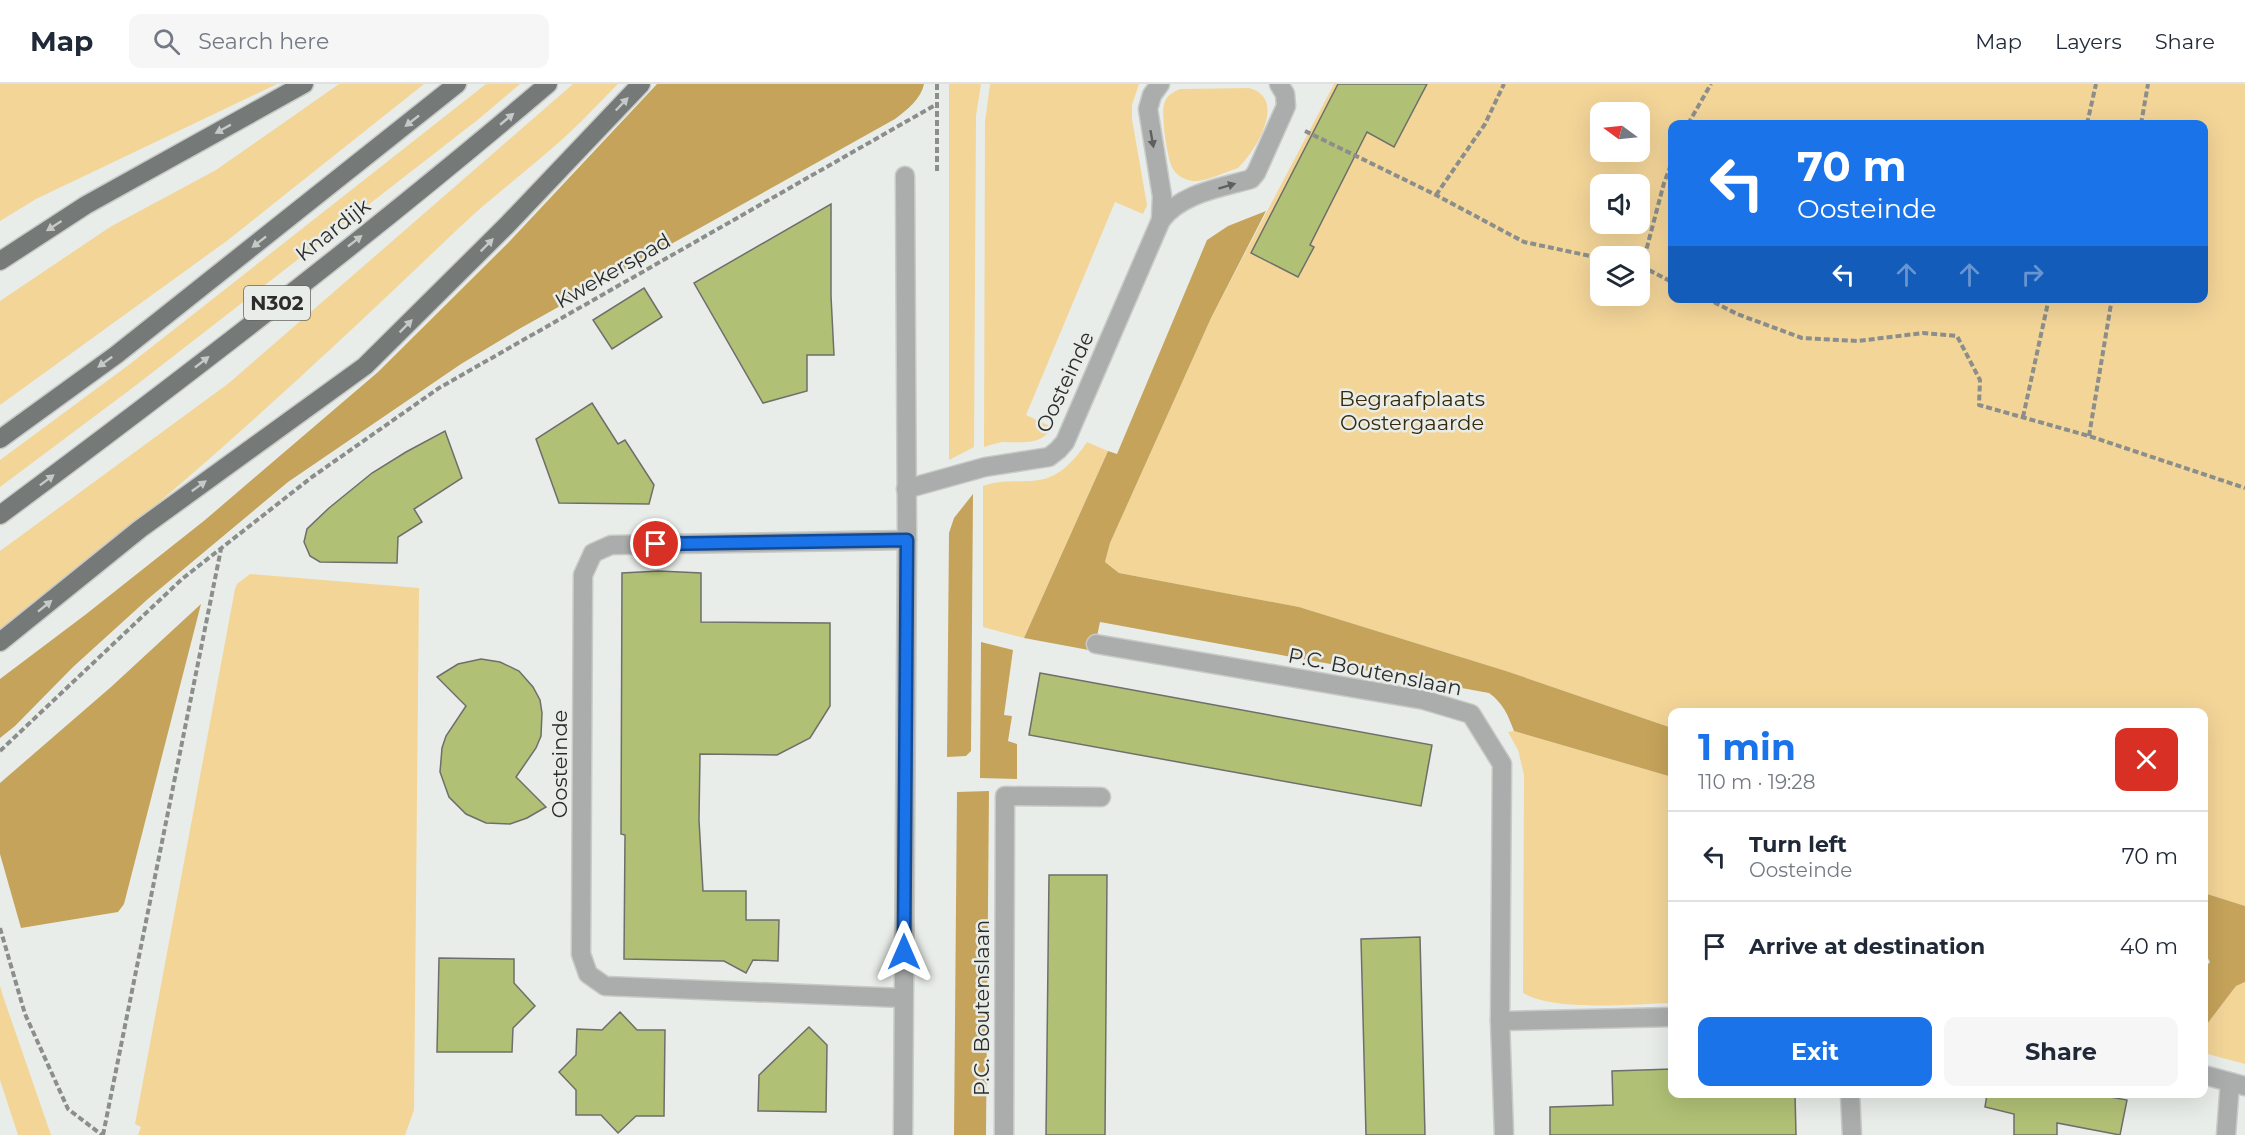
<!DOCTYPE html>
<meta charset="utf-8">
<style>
:root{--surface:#fff;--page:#f6f6f7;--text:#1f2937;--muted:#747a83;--line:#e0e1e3;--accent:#1a73e8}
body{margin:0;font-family:Montserrat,sans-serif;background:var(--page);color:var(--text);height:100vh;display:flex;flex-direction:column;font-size:22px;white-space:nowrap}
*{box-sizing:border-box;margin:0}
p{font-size:20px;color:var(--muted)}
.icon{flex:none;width:33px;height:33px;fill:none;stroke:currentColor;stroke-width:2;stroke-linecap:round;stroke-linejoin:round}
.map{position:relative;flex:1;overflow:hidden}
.panel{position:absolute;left:1668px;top:624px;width:540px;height:390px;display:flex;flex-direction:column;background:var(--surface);border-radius:12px;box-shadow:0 6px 24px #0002}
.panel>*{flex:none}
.banner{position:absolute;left:1668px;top:36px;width:540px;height:183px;border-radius:12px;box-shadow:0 6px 24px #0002;background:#1a73e8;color:#fff;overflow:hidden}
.needle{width:39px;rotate:285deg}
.fabs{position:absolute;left:1590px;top:18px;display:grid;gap:12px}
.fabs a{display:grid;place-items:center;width:60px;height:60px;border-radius:12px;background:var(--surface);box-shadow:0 6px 24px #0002;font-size:30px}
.pin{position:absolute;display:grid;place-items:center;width:51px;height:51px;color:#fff;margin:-26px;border:3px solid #fff;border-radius:50%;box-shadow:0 2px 6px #0007}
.me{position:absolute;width:66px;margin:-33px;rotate:0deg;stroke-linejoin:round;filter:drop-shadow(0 0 4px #0008)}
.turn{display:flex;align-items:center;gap:21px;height:126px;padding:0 30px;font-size:27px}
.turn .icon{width:78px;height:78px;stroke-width:2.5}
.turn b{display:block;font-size:42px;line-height:51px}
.lanes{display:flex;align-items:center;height:57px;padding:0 30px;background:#0003;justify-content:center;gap:30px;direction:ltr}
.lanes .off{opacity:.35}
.round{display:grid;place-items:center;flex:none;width:63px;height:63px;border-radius:12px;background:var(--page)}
.overview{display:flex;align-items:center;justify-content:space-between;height:102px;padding:0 30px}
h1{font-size:36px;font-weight:700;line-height:45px;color:var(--accent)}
.cta{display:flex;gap:12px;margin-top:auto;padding:12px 30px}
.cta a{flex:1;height:69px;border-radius:12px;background:var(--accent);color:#fff;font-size:24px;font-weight:700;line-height:69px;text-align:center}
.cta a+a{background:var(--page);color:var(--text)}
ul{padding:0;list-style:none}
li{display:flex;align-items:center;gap:18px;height:90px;padding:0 30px;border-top:2px solid var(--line)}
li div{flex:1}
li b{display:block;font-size:22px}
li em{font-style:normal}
header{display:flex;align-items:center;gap:36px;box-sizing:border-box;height:84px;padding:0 30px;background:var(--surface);border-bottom:2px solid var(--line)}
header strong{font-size:28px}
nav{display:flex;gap:33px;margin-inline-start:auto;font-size:21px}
.search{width:420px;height:54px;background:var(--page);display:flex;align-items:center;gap:15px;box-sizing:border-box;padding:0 21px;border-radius:12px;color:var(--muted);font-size:22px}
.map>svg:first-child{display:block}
.green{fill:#f3d598;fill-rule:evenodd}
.forest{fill:#c5a35a}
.building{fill:#b0c075;stroke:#6e6f6b;stroke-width:1.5}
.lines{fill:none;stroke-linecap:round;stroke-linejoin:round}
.minor-casing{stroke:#c7cac7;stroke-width:21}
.major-casing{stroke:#c7cac7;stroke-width:21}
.path{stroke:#8b8e8b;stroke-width:4;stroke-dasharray:6 3;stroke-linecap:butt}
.minor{stroke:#abadad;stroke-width:18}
.major{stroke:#757978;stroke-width:18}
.oneway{fill:#c6cac7}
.oneway2{fill:#5e605f}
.route-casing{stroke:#114b97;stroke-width:15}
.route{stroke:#1a73e8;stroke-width:10}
.labels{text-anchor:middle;stroke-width:5;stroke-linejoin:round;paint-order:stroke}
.shield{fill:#e9ede9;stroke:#646664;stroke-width:1.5}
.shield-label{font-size:20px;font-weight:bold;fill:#2b2c2b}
.street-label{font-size:21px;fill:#2b2c2b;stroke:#e9ede9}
.park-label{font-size:21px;fill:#392b09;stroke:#e9ede9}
</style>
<header>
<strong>Map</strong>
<div class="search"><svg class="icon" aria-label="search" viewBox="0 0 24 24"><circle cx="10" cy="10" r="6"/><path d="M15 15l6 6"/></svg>Search here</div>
<nav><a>Map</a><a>Layers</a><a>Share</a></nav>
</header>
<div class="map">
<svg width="2245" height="1051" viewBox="0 0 2245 1051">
<rect width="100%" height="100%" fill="#e9ede9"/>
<g class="green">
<path d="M 0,0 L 277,0 L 36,115 L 0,137 Z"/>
<path d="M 339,0 L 424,0 L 228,156 L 0,321 L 0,217 L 110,143 L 216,86 Z"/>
<path d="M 486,0 L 520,0 L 480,34 L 135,302 L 0,403 L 0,376 L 130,280 Z"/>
<path d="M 573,0 L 618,0 C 598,20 578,42 557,60 C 525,88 491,114 460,143 C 314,282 162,425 0,546 L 0,467 L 229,299 Z"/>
<path d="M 949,0 L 981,0 L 976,32 L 974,363 L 949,376 Z"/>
<path d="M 990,0 L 1139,0 L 1132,21 L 1132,35 L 1147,121 L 1143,130 L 1115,118 L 1026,331 L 1052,343 C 1042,362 1021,358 1003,358 C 996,359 990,361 984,363 L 985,38 Z"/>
<path d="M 1334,0 L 2245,0 L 2245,822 L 2204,809 L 2204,628 L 1672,628 L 1672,644 L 1506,587 L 1299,523 L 1119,489 L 1105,478 L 1110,459 L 1211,234 ZM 1600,28 L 1640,28 L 1640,68 L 1600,68 ZM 1672,40 L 2204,40 L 2204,214 L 1672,214 ZM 1600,100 L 1640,100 L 1640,140 L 1600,140 ZM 1600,172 L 1640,172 L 1640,212 L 1600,212 Z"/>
<path d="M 1249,4 C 1288,14 1256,67 1238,84 C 1224,88 1207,98 1193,97 C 1185,96 1177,92 1173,85 C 1167,75 1161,31 1164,20 C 1167,11 1173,8 1180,5 Z"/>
<path d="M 1087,358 L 1108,367 L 1024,554 L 983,543 L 983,402 C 1000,396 1014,398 1031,397 C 1058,396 1073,378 1087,358 Z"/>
<path d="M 250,490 L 419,504 L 414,1026 L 405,1051 L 138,1051 L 141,1043 L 135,1040 L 235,505 L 237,500 Z"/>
<path d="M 1514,647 L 1672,693 L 1672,919 C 1635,920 1554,928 1523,909 L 1524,691 L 1518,666 L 1508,648 Z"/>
<path d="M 2245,898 L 2245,980 L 2204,969 L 2204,944 L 2236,902 Z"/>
<path d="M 0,902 L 4,915 L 51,1051 L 18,1051 L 0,996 Z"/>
</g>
<g class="forest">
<path d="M 657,0 L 924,0 C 921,15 907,26 895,35 L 519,245 L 461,280 L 288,398 L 149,514 L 73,583 L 15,642 L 0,654 L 0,595 L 85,531 L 205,436 L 378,288 L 508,159 Z"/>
<path d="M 1266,127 L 1211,234 L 1110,459 L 1105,478 L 1119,489 L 1299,523 L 1506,587 L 1672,644 L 1672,693 L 1514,647 C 1508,631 1503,619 1489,609 L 1100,538 L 1094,567 L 1024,554 L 1108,367 L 1117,370 L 1207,156 L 1228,142 Z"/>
<path d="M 973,410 L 971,667 L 966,672 L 947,673 L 949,449 L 954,434 Z"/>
<path d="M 201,520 L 124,820 L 118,828 L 21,844 L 0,770 L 0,699 L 111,603 Z"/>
<path d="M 981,558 L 1013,566 L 1004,631 L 1012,632 L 1008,657 L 1017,660 L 1017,695 L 980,694 Z"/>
<path d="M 989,707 L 986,1051 L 954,1051 L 957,708 Z"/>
<path d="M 2204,809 L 2245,822 L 2245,898 L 2236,902 L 2204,944 L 2204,885 L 2210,878 L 2204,867 Z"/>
</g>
<g class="building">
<path d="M 1338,0 L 1427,0 L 1394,63 L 1367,48 L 1310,161 L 1314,163 L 1298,193 L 1251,169 Z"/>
<path d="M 831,120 L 831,212 L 834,271 L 807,271 L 807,307 L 763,319 L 694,199 Z"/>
<path d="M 644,204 L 662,233 L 612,265 L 593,236 Z"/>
<path d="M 592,319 L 618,360 L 625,356 L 654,401 L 649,420 L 559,419 L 536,355 Z"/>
<path d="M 445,347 L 462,394 L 414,425 L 422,438 L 398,453 L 397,479 L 320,478 L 310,472 L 304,458 L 307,445 L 329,424 L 372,389 L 406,368 Z"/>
<path d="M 659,487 L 701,489 L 701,538 L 830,539 L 830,622 L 810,654 L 777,671 L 700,670 L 699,736 L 703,807 L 746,807 L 746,836 L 779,836 L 778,877 L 753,876 L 746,889 L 724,877 L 624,875 L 625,751 L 621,750 L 622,489 Z"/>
<path d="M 481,575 L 500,578 L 519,587 L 533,603 L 540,616 L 542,629 L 541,652 L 536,664 L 516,693 L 546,723 L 527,734 L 510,740 L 486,739 L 466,730 L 449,713 L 440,688 L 442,664 L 446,652 L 466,622 L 437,593 L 458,580 Z"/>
<path d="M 1040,589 L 1432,661 L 1421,722 L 1029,651 Z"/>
<path d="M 1049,791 L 1107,791 L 1105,1051 L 1046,1051 Z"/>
<path d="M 1420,853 L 1425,1051 L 1366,1051 L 1361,855 Z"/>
<path d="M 439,874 L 514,875 L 514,899 L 535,922 L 513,944 L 512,968 L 437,968 Z"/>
<path d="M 620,928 L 637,946 L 665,946 L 664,1032 L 636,1032 L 618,1049 L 601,1031 L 576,1031 L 576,1006 L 559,988 L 576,971 L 577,945 L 602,946 Z"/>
<path d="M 809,943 L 827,961 L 826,1028 L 758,1027 L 759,991 Z"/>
<path d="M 1672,985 L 1672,1010 L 1795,1010 L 1796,1051 L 1550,1051 L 1550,1023 L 1613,1021 L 1612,987 Z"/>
<path d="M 1987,1010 L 2094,1010 L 2127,1016 L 2120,1051 L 2057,1039 L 2057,1051 L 2014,1051 L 2014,1030 L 1985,1023 Z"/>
</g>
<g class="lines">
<defs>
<g id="minor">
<path d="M 1160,0 L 1152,11 L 1148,25 L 1162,112 L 1161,136 C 1182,109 1220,104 1251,95 L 1256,89 L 1286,22 L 1285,10 L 1279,0"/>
<path d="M 906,405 L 985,383 L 1049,373 L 1058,366 L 1065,358 L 1161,136"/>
<path d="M 1096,560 L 1424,616 L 1471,630 L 1502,680 L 1500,937 L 1504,1051"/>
<path d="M 903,914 L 605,902 L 588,890 L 581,870 L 583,491 L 593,469 L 611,461 L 907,456"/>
<path d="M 1500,937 L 1672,933"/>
<path d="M 2204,991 L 2245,1002"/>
<path d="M 1850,1010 L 1852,1051"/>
<path d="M 903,1051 L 907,456 L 905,92"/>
<path d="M 1004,1051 L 1005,712 L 1101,713"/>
<path d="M 2226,1051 L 2230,998"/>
</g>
<g id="major">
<path d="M 0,177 L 86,121 L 304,0"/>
<path d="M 0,355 L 116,271 L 457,0"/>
<path d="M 0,431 C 186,293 371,151 548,0"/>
<path d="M 0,558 L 140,445 L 365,282 L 507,141 L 641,0"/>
</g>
</defs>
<use href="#minor" class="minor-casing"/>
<use href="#major" class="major-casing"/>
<g class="path">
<path d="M 937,0 L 937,90"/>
<path d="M 1688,40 L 1711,0"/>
<path d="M 2087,40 L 2096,0"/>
<path d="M 2141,40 L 2148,0"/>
<path d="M 1305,47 L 1436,111 L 1524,158 L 1600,174"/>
<path d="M 1436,111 L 1485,40 L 1504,0"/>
<path d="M 1641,182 L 1672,198"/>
<path d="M 1642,182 L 1664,99 L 1672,78"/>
<path d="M 1706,214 L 1737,230 L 1802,254 L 1858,257 L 1923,249 L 1957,252 L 1980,296 L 1979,321 L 2089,352 L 2245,404"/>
<path d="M 2023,333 L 2049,214"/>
<path d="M 2089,352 L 2112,214"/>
<path d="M 0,667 L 182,495 L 312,393 L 439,304 L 937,20"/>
<path d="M 0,844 L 25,930 L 68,1025 L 102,1051"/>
<path d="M 103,1051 L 221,465"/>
</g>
<use href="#minor" class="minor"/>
<use href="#major" class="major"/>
</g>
<defs><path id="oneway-solid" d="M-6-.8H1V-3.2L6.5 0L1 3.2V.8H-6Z" transform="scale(1.5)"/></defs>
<g class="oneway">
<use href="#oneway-solid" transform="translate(622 20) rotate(-46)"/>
<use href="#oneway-solid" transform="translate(507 35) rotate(-40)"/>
<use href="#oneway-solid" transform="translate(412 37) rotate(142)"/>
<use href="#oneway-solid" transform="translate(223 45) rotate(151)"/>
<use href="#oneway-solid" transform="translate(54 142) rotate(147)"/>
<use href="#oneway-solid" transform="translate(355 157) rotate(-38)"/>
<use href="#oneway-solid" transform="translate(259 158) rotate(142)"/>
<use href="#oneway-solid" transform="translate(487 161) rotate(-45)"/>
<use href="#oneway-solid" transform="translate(406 242) rotate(-45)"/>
<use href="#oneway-solid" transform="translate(105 278) rotate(144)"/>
<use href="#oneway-solid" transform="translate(202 278) rotate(-38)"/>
<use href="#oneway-solid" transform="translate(47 396) rotate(-37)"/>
<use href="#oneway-solid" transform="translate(199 402) rotate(-36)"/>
<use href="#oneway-solid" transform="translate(45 522) rotate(-39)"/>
</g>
<g class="oneway2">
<use href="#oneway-solid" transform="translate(1152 55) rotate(80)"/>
<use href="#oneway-solid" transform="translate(1227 102) rotate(-17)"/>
</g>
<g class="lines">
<defs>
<path id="route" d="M 656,460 L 907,456 L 904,868"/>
</defs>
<use href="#route" class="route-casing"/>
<use href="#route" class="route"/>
</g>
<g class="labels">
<rect class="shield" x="244" y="202" width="66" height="34" rx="4.5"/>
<g class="shield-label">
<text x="277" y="226">N302</text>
</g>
<g class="street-label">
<text transform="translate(333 146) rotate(-38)" y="7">Knardijk</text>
<text transform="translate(613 187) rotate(-30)" y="7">Kwekerspad</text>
<text transform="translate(1065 298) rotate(-65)" y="7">Oosteinde</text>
<text transform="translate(1375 588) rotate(11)" y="7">P.C. Boutenslaan</text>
<text transform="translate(560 680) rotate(-90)" y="7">Oosteinde</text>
<text transform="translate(982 924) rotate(-90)" y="7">P.C. Boutenslaan</text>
</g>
<g class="park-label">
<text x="1412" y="322">Begraafplaats<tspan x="1412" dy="24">Oostergaarde</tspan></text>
</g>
</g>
</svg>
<div class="fabs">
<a><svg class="needle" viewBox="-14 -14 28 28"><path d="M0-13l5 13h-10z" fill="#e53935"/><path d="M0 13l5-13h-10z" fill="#747a83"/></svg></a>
<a><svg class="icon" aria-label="sound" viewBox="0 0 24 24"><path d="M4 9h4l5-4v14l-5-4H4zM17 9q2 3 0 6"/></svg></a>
<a><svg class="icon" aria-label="layers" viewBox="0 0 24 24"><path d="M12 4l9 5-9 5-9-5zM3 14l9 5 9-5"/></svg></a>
</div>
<div class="pin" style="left:656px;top:460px;background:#d93025"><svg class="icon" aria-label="arrive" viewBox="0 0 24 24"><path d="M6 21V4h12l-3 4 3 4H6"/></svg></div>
<svg class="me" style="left:904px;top:868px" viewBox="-20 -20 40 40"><path d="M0-17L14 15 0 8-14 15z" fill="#1a73e8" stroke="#fff" stroke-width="4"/></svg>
<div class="banner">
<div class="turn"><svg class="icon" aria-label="left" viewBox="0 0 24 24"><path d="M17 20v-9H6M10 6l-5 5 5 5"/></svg><div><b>70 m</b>Oosteinde</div></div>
<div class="lanes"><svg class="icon" aria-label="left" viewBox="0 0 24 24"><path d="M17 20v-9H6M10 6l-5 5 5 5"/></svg><svg class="icon off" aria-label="ahead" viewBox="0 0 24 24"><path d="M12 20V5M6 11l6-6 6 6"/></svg><svg class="icon off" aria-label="ahead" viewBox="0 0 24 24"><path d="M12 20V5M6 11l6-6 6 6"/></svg><svg class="icon off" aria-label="right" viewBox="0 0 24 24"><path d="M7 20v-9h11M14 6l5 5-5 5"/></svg></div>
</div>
<section class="panel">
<div class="overview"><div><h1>1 min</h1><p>110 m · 19:28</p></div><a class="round" style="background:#d93025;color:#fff"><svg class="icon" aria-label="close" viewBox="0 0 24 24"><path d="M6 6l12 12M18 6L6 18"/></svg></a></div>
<ul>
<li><svg class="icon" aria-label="left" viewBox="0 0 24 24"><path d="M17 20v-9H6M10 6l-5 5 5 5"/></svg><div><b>Turn left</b><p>Oosteinde</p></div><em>70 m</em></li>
<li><svg class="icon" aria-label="arrive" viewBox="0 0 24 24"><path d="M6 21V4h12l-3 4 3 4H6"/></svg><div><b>Arrive at destination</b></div><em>40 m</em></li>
</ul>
<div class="cta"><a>Exit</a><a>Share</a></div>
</section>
</div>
